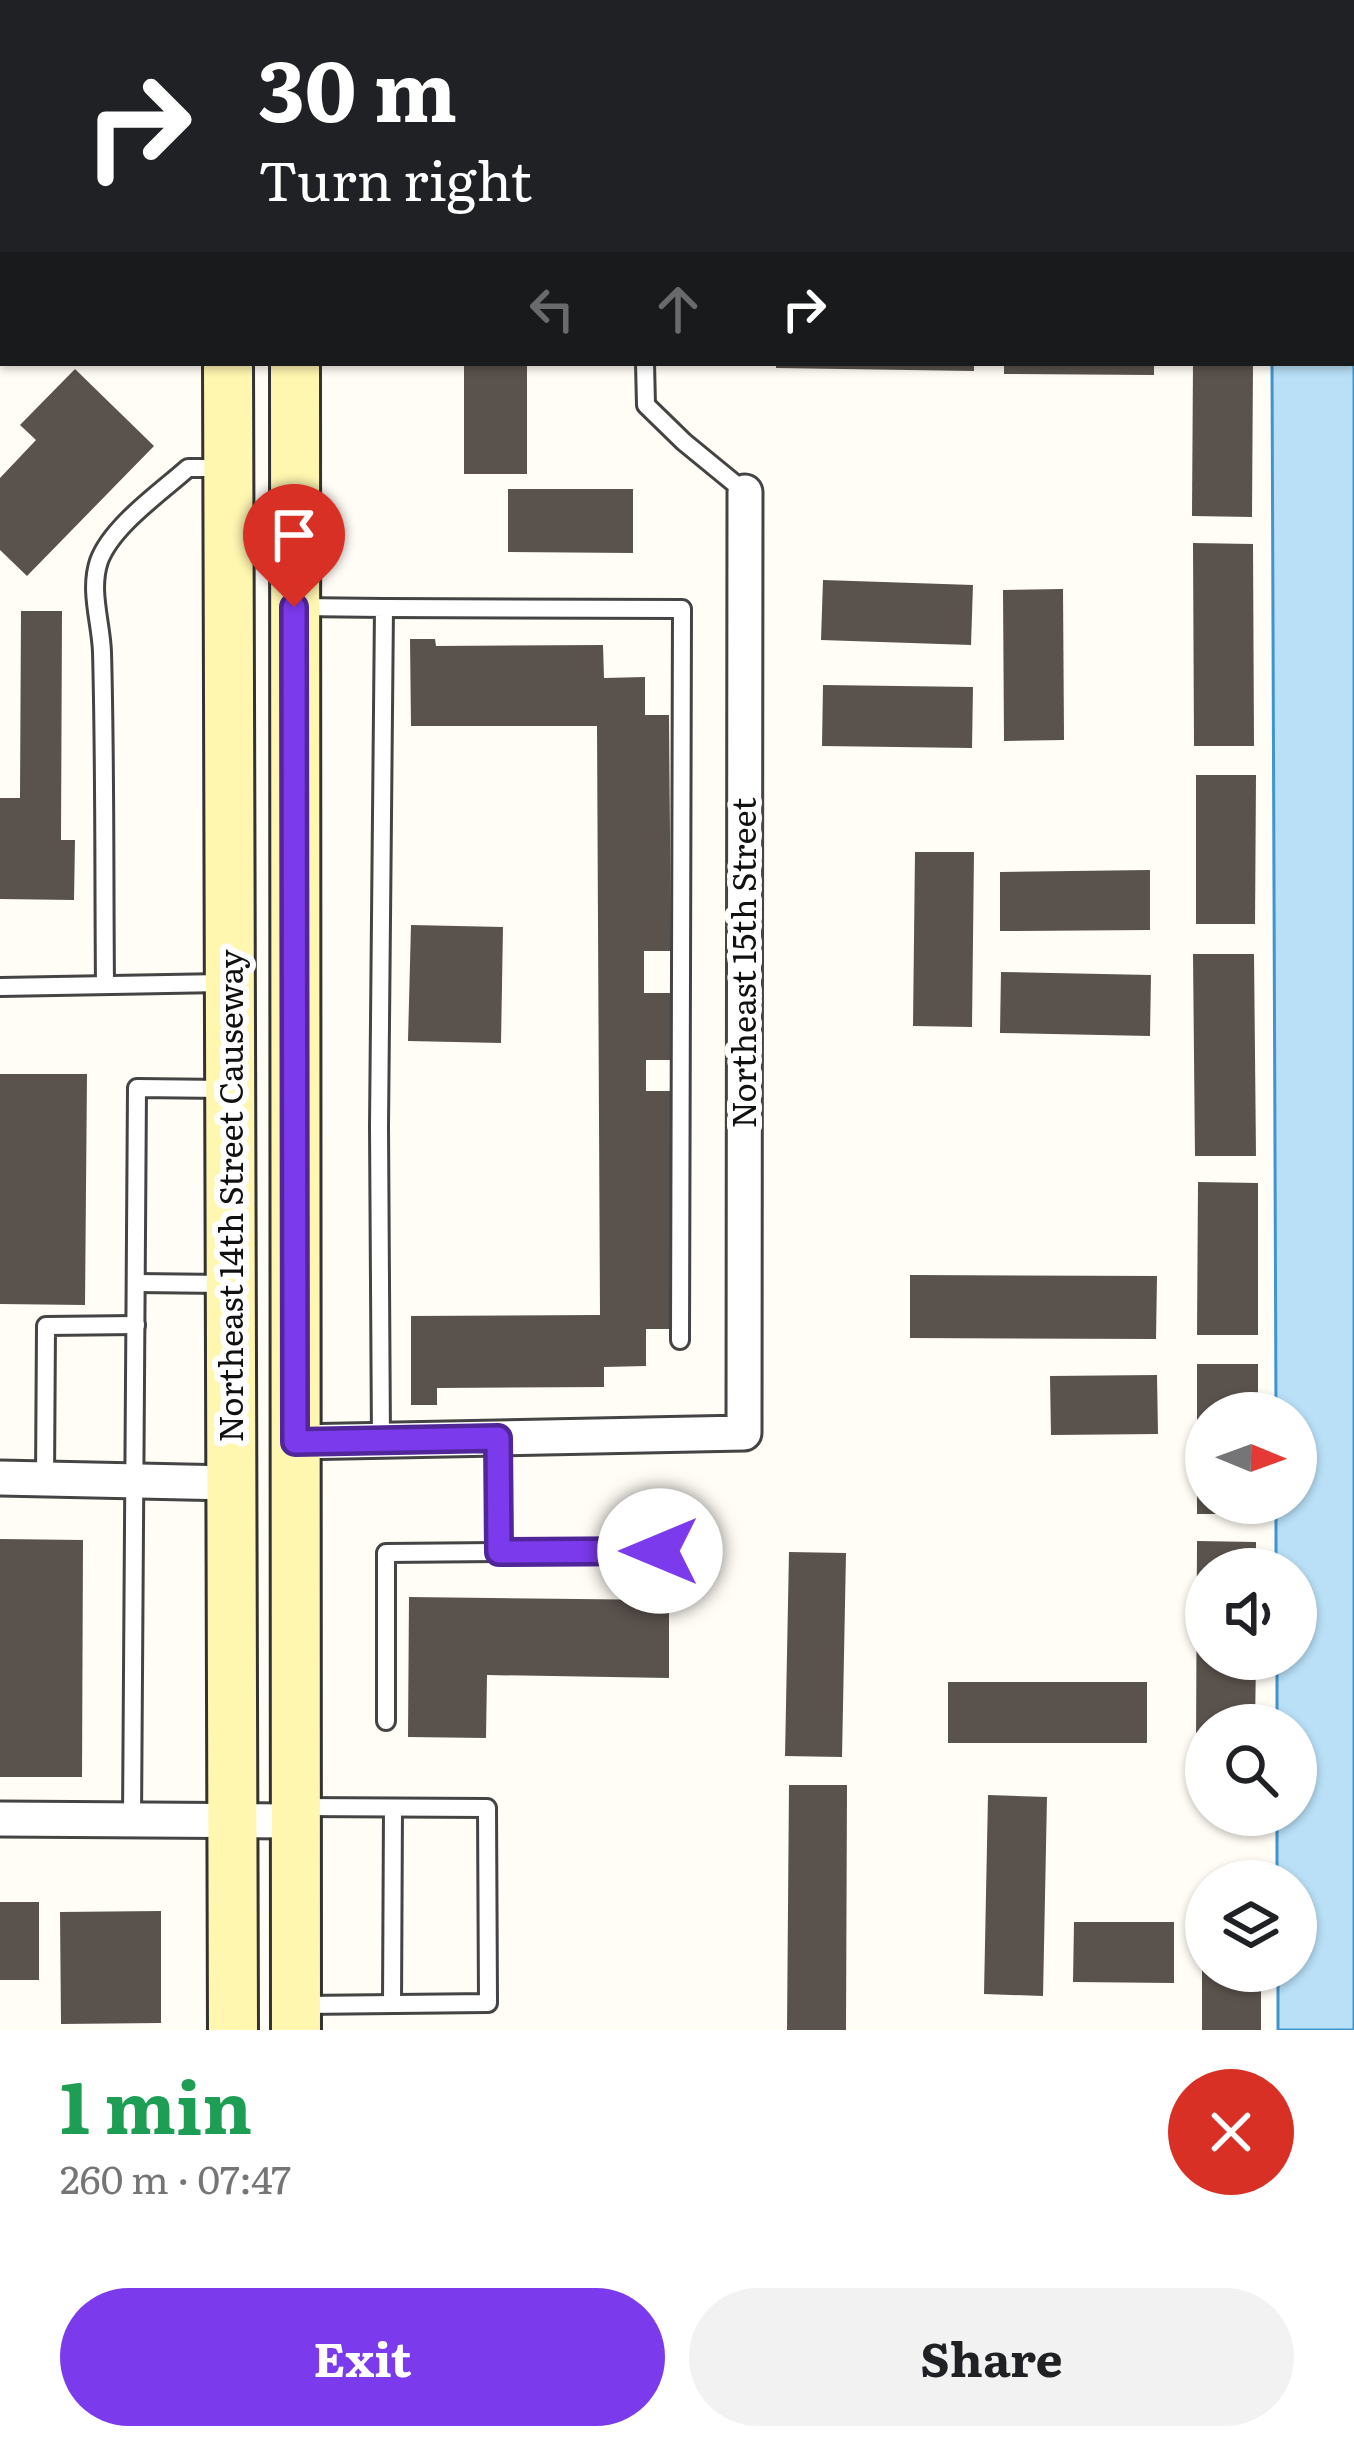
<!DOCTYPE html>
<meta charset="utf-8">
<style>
:root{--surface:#fff;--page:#f2f2f2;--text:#202124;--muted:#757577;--accent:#7c3aed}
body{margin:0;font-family:Literata,serif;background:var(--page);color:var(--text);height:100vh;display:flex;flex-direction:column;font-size:45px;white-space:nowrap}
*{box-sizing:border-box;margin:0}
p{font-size:39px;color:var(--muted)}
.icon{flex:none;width:66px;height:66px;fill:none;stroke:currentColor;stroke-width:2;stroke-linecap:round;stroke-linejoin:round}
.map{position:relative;height:2030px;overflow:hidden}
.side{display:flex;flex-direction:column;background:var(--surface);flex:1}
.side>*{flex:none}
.hud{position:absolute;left:0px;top:0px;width:1356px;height:366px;box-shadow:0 3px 9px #0004;background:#202124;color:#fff;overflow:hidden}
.needle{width:78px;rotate:91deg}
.fabs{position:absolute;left:1185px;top:1392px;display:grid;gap:24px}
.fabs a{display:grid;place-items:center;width:132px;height:132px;border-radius:50%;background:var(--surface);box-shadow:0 3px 9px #0004;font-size:60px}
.pin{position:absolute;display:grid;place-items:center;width:102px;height:102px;color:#fff;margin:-123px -51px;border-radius:50% 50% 50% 0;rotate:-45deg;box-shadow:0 0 12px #0007}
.pin .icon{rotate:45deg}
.me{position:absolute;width:132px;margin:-66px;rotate:270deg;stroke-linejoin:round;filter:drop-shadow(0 0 9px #0008)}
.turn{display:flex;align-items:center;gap:42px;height:252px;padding:0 60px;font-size:54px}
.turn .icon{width:156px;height:156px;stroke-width:2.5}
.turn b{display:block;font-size:84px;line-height:102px}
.lanes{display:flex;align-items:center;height:114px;padding:0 60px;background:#0003;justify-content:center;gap:60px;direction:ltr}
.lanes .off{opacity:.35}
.round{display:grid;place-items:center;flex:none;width:126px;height:126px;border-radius:63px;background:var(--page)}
.overview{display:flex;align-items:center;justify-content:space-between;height:204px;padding:0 60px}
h1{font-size:72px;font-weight:700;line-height:90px;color:#1e9e55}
.action{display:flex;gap:24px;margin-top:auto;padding:24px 60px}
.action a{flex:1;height:138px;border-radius:72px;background:var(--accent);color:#fff;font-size:48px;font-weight:700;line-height:138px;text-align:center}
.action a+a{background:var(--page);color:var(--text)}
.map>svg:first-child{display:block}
.water{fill:#b9e0f7;stroke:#3f96cf;stroke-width:3}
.building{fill:#5a524d}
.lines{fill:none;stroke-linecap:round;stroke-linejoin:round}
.service-casing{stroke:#444;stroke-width:22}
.minor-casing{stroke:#444;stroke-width:39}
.secondary-casing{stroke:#333;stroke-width:54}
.service{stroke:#fff;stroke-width:16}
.minor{stroke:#fff;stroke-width:33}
.secondary{stroke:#fff6b0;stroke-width:48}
.route-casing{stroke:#51269a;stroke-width:30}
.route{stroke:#7c3aed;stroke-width:21}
.labels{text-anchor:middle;stroke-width:12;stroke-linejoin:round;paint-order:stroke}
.street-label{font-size:33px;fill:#111;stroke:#fff}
</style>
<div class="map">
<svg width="1354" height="2030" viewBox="0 0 1354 2030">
<rect width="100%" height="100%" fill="#fffdf5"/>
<path class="water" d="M 1306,0 L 1354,0 L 1354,2030 L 1278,2030 L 1278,1971 L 1296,1971 L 1296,1881 L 1277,1881 L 1277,1815 L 1296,1815 L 1296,1725 L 1277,1725 L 1277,1659 L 1296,1659 L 1296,1569 L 1276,1569 L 1276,1503 L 1296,1503 L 1296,1413 L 1276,1413 L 1272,363 L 1353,363 L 1353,3 L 1306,3 Z"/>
<g class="building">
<rect x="464" y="363" width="63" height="111"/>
<path d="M 776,363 L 974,363 L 974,371 L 776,368 Z"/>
<path d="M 1004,363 L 1154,363 L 1154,375 L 1004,374 Z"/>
<path d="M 1193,363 L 1253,363 L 1252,517 L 1192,516 Z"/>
<path d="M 75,369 L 154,446 L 27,576 L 0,550 L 0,478 L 36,440 L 20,425 Z"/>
<path d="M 508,489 L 633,489 L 633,553 L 508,552 Z"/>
<path d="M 1193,543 L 1253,544 L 1254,746 L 1194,746 Z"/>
<path d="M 823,580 L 973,585 L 971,645 L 821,640 Z"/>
<path d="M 1063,589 L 1064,740 L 1004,741 L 1003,590 Z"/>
<path d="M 21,611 L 62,611 L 61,840 L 75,840 L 74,900 L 0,899 L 0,798 L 20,798 Z"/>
<path d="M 410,639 L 435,639 L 436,646 L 603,645 L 604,678 L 645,677 L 645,715 L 669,715 L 671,951 L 644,951 L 644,993 L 675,993 L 675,1060 L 646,1060 L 646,1091 L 670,1091 L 671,1329 L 646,1329 L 646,1366 L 604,1367 L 604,1387 L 437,1388 L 437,1405 L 411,1405 L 411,1316 L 600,1315 L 597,726 L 411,726 Z"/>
<path d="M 823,685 L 973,687 L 972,748 L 822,746 Z"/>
<path d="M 1196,775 L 1256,775 L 1255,924 L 1196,924 Z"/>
<path d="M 915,852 L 974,852 L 972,1027 L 913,1026 Z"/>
<path d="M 1150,870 L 1150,930 L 1000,931 L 1000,872 Z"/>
<path d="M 411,925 L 503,927 L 501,1043 L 408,1041 Z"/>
<path d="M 1193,954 L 1254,954 L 1256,1156 L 1195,1156 Z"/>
<path d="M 1001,972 L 1151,975 L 1150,1036 L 1000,1033 Z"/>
<path d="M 0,1074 L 87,1074 L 85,1305 L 0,1304 Z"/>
<path d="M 1198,1182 L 1258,1183 L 1258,1335 L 1197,1335 Z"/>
<path d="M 910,1275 L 1157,1276 L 1156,1339 L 910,1338 Z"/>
<path d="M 1197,1364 L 1258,1364 L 1258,1413 L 1206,1413 L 1206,1503 L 1258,1503 L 1258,1514 L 1197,1514 Z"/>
<path d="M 1157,1375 L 1158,1434 L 1051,1435 L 1050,1376 Z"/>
<path d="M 0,1539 L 83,1540 L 82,1777 L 0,1777 Z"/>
<path d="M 1197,1541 L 1256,1542 L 1256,1569 L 1206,1569 L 1206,1659 L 1256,1659 L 1255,1725 L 1206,1725 L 1206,1743 L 1196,1743 Z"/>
<path d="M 789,1552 L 846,1553 L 842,1757 L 785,1756 Z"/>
<path d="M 409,1597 L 669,1600 L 669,1678 L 487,1675 L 486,1738 L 408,1737 Z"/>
<rect x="948" y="1682" width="199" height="61"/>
<path d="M 789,1785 L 847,1785 L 846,2030 L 787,2030 Z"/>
<path d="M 988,1795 L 1047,1797 L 1043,1996 L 984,1994 Z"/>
<rect x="0" y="1902" width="39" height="78"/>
<path d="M 161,1911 L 161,2023 L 61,2024 L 60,1912 Z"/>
<path d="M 1074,1922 L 1174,1922 L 1174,1983 L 1073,1982 Z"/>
<path d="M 1202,1923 L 1206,1923 L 1206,1971 L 1261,1971 L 1261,2030 L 1202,2030 Z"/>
</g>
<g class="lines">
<defs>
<g id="service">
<path d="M 126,3 L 126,0"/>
<path d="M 871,3 L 871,0"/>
<path d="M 645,363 L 646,405 L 684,442 L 745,492"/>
<path d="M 299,607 L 384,608 L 379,1126 L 381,1440"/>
<path d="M 384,608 L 682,609 L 680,1340"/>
<path d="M 105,985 C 104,874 105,763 102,652 C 101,622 89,591 99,561 C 112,526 160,493 188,468 L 222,468"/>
<path d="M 0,987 L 223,983"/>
<path d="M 136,1283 L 225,1284"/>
<path d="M 498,1438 L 498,1552 L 700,1551"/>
<path d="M 45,1479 L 46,1326 L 136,1325"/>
<path d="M 386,1721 L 386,1553 L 498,1552"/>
<path d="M 300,1807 L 487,1808 L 488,2003 L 303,2005"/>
<path d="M 132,1820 L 137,1088 L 224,1089"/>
<path d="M 392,2004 L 393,1808"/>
</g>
<g id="minor">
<path d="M 0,288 L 3,288"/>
<path d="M 295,1442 L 744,1433 L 745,492"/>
<path d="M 0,1478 L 232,1483"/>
<path d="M 0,1819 L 296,1821"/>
</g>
<g id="secondary">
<path d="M 225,0 L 225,3"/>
<path d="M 294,0 L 294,3"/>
<path d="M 228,363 L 233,2030"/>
<path d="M 295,363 L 296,2030"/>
</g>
</defs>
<use href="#service" class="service-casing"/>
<use href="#minor" class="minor-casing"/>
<use href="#secondary" class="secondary-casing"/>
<use href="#service" class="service"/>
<use href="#minor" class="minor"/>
<use href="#secondary" class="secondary"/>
</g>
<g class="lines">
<defs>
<path id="route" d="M 294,607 L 295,1442 L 498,1438 L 499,1552 L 660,1551"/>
</defs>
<use href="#route" class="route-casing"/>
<use href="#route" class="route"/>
</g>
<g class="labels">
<g class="street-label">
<text transform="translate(744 963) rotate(-90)" y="12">Northeast 15th Street</text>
<text transform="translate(231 1196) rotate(-90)" y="12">Northeast 14th Street Causeway</text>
</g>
</g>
</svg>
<div class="fabs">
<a><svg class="needle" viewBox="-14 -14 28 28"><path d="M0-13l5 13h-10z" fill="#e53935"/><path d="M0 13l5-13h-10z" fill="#757577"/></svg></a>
<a><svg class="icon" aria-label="sound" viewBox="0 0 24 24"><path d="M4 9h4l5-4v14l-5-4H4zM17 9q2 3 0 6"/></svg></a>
<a><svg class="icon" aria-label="search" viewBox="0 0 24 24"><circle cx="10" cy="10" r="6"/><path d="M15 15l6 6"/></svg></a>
<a><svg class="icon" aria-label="layers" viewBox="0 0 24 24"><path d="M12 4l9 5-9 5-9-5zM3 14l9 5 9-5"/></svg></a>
</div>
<div class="pin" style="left:294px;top:607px;background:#d93025"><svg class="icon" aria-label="arrive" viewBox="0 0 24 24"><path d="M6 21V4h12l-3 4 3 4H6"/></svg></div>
<svg class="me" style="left:660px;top:1551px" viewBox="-20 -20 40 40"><circle r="19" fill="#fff"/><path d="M0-13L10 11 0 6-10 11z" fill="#7c3aed"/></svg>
<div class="hud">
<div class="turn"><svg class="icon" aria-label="right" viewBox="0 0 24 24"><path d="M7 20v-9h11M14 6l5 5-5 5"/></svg><div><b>30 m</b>Turn right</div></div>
<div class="lanes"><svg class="icon off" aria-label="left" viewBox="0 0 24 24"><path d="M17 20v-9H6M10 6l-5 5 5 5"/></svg><svg class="icon off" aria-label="ahead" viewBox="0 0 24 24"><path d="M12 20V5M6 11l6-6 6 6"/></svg><svg class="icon" aria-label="right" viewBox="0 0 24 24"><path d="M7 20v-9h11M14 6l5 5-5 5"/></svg></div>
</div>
</div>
<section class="side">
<div class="overview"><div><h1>1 min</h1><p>260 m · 07:47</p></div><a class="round" style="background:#d93025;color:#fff"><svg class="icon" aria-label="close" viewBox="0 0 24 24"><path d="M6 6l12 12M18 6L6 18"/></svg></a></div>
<div class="action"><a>Exit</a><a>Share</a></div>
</section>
